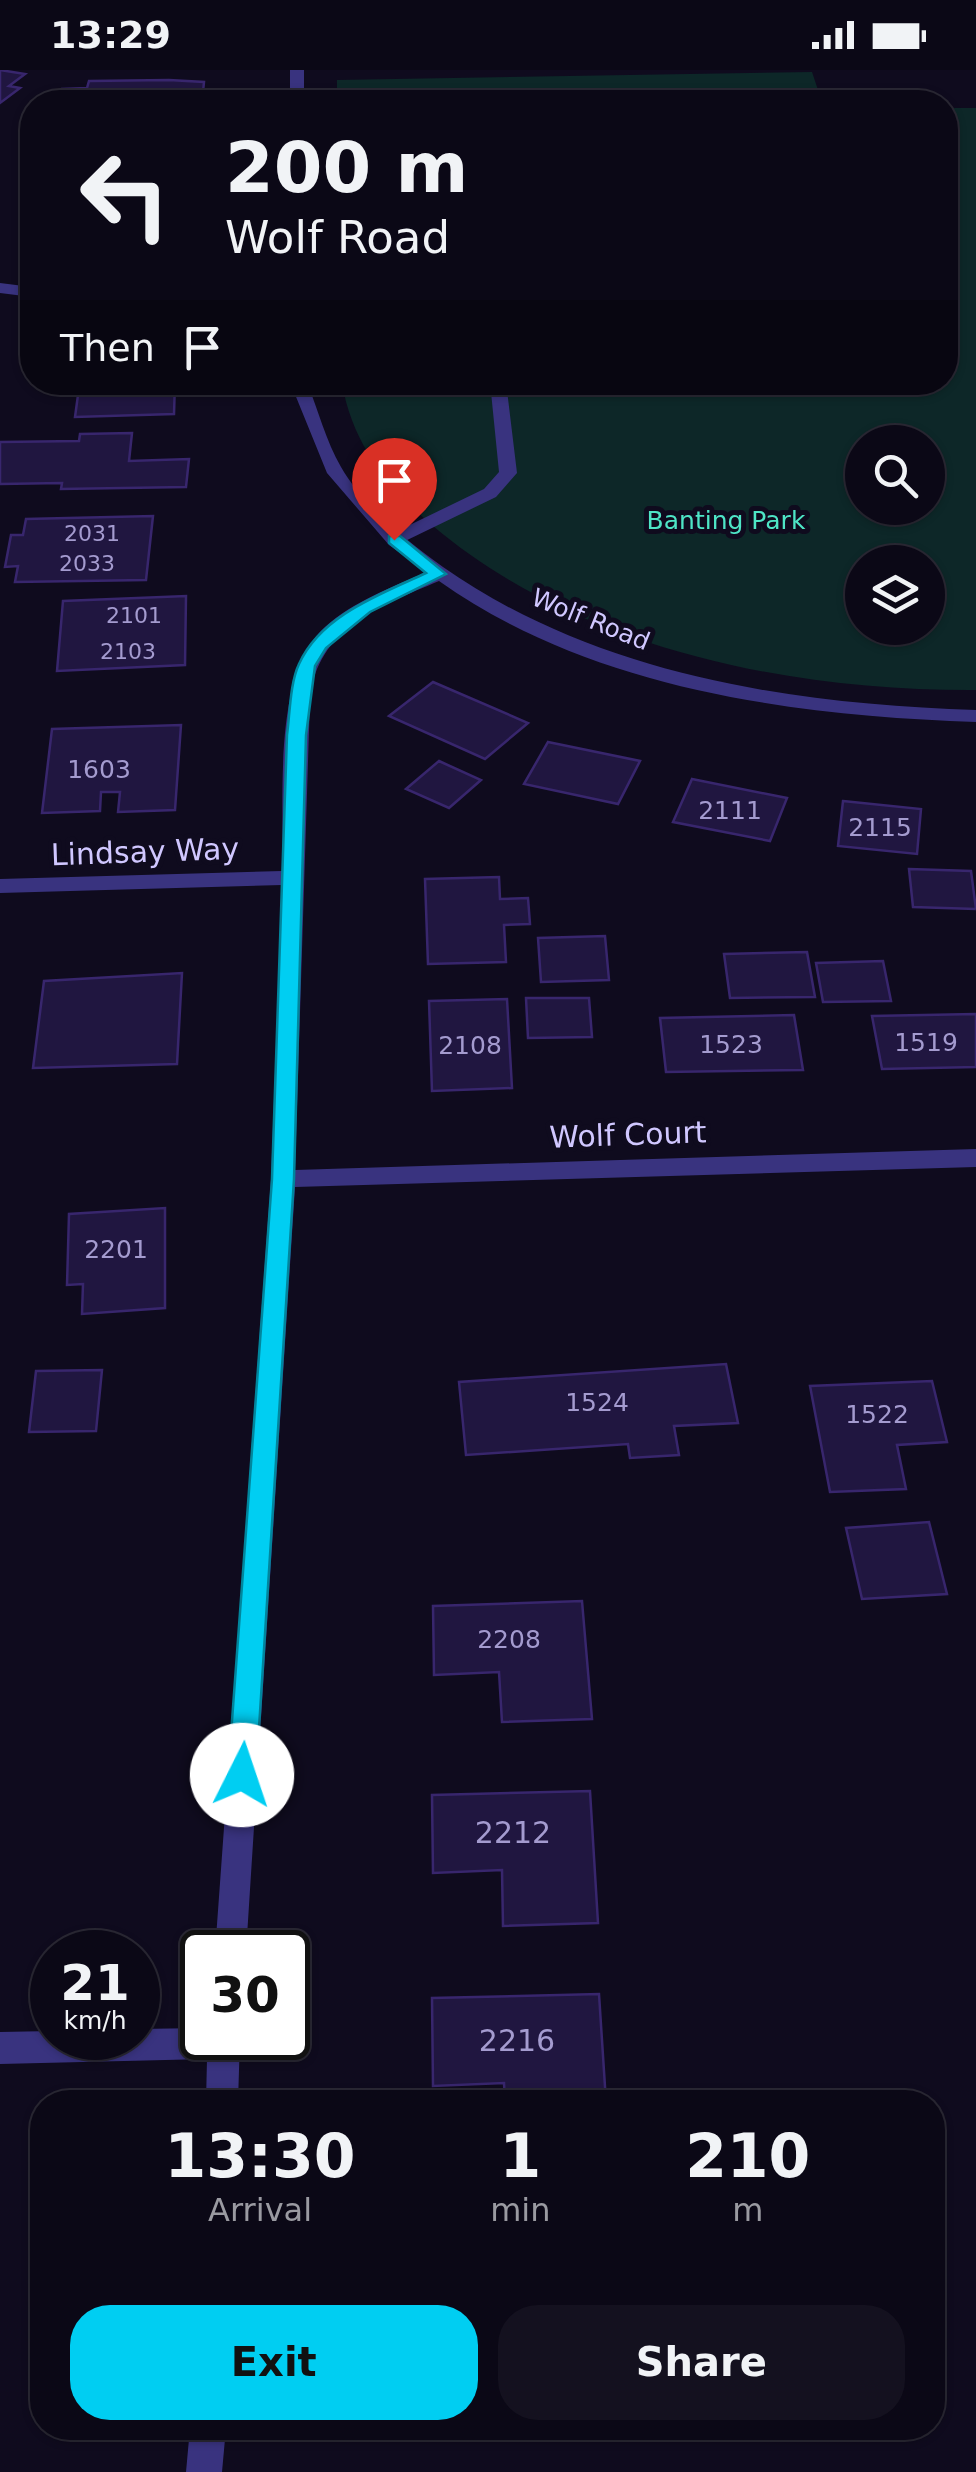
<!DOCTYPE html>
<style>
:root{--surface:#0b0816;--page:#14111f;--text:#f1f3f6;--muted:#9a9aa1;--line:#2b2935;--accent:#00cef2}
body{margin:0;font-family:"DejaVu Sans",sans-serif;background:var(--page);color:var(--text);height:100vh;display:flex;flex-direction:column;font-size:38px;white-space:nowrap}
*{box-sizing:border-box;margin:0}
p{font-size:32px;color:var(--muted)}
.icon{flex:none;width:55px;height:55px;fill:none;stroke:currentColor;stroke-width:2;stroke-linecap:round;stroke-linejoin:round}
.map{position:relative;flex:1;overflow:hidden}
.details{position:absolute;left:30px;top:2020px;width:915px;height:350px;display:flex;flex-direction:column;background:var(--surface);border-radius:40px;box-shadow:0 2px 8px #0004,0 0 0 2px var(--line)}
.details>*{flex:none}
.top-card{position:absolute;left:20px;top:20px;width:938px;height:305px;border-radius:40px;box-shadow:0 2px 8px #0004,0 0 0 2px var(--line);background:#0b0816;color:var(--text);overflow:hidden}
.tools{position:absolute;left:845px;top:355px;display:grid;gap:20px}
.tools a{display:grid;place-items:center;width:100px;height:100px;border-radius:50%;background:var(--surface);box-shadow:0 2px 8px #0004,0 0 0 2px var(--line);font-size:50px}
.speed{position:absolute;left:30px;top:1860px;display:flex;gap:20px;font-size:50px;font-weight:700;text-align:center}
.speed>*{display:grid;place-content:center;width:130px;height:130px;border-radius:50%;background:var(--surface);box-shadow:0 2px 8px #0004,0 0 0 2px var(--line);line-height:1}
.speed small{font-size:25px;font-weight:400}
.speed .limit{border:5px solid #111;border-radius:15px;background:#fff;color:#111}
.pin{position:absolute;display:grid;place-items:center;width:85px;height:85px;color:#fff;margin:-102px -42px;border-radius:50% 50% 50% 0;rotate:-45deg;box-shadow:0 0 10px #0007}
.pin .icon{rotate:45deg}
.me{position:absolute;width:110px;margin:-55px;rotate:4deg;stroke-linejoin:round;filter:drop-shadow(0 0 8px #0008)}
.turn{display:flex;align-items:center;gap:35px;height:210px;padding:0 40px;font-size:45px}
.turn .icon{width:130px;height:130px;stroke-width:2.5}
.turn b{display:block;font-size:70px;line-height:85px}
.then{display:flex;align-items:center;height:95px;padding:0 40px;background:#0003;gap:20px;font-size:38px}
.eta{display:flex;justify-content:space-evenly;align-items:center;height:170px;text-align:center}
.eta b{font-size:60px;font-weight:600;line-height:70px}
.primary-button{display:flex;gap:20px;margin-top:auto;padding:20px 40px}
.primary-button a{flex:1;height:115px;border-radius:40px;background:var(--accent);color:#111;font-size:40px;font-weight:600;line-height:115px;text-align:center}
.primary-button a+a{background:var(--page);color:var(--text)}
.status{display:flex;justify-content:space-between;align-items:center;height:70px;padding:0 50px;background:var(--surface);direction:ltr}
.status svg{height:28px;fill:currentColor}
.map>svg:first-child{display:block}
.green{fill:#0d2728;fill-rule:evenodd}
.building{fill:#201640;stroke:#38266d;stroke-width:2.5}
.lines{fill:none;stroke-linecap:round;stroke-linejoin:round}
.lane{fill:#39337f;fill-rule:evenodd}
.street{fill:#39337f;fill-rule:evenodd}
.route{fill:#00cef2;stroke:#00869d;stroke-width:2.5}
.labels{text-anchor:middle;stroke-width:10;stroke-linejoin:round;paint-order:stroke}
.far-number-label{font-size:22px;fill:#a49bcf}
.far-park-label{font-size:25px;fill:#4ee5c6;stroke:#0f0b1e}
.far-street-label{font-size:25px;fill:#d0c7ff;stroke:#0f0b1e}
.number-label{font-size:25px;fill:#a49bcf}
.street-label{font-size:30px;fill:#d0c7ff;stroke:#0f0b1e}
.near-number-label{font-size:30px;fill:#a49bcf}
</style>
<div class="status"><b>13:29</b><svg viewBox="0 0 49 12"><path d="M0 12V9h3v3zM5 12V6h3v6zM10 12V3h3v9zM15 12V0h3v12zM26 1h20v11H26zM47 4h2v5h-2z"/></svg></div>
<div class="map">
<svg width="976" height="2402" viewBox="0 0 976 2402">
<rect width="100%" height="100%" fill="#0f0b1e"/>
<g class="green">
<path d="M 812,2 L 822,32 L 337,32 L 337,10 Z"/>
<path d="M 945,38 L 976,38 L 976,620 C 789,621 579,579 433,456 C 387,417 352,373 342,313 L 945,312 ZM 862,372 L 928,372 L 928,438 L 862,438 ZM 862,492 L 928,492 L 928,558 L 862,558 Z"/>
</g>
<g class="building">
<path d="M 0,0 L 25,4 L 9,16 L 20,18 L 0,33 Z"/>
<path d="M 169,10 L 204,12 L 202,32 L 59,32 L 62,19 L 87,18 L 89,11 Z"/>
<path d="M 116,312 L 175,312 L 174,344 L 75,347 L 78,325 L 116,324 Z"/>
<path d="M 132,363 L 129,391 L 189,389 L 186,417 L 61,419 L 62,413 L 0,414 L 0,372 L 79,371 L 80,364 Z"/>
<path d="M 153,446 L 146,510 L 15,512 L 18,496 L 5,497 L 11,465 L 23,465 L 26,449 Z"/>
<path d="M 186,526 L 185,595 L 57,601 L 63,531 Z"/>
<path d="M 433,612 L 528,653 L 485,689 L 389,646 Z"/>
<path d="M 181,655 L 175,740 L 118,742 L 120,722 L 101,722 L 100,741 L 42,743 L 52,659 Z"/>
<path d="M 548,672 L 640,691 L 618,734 L 524,714 Z"/>
<path d="M 439,691 L 481,710 L 449,738 L 406,719 Z"/>
<path d="M 692,709 L 787,728 L 770,771 L 673,752 Z"/>
<path d="M 843,731 L 921,739 L 917,784 L 838,776 Z"/>
<path d="M 909,799 L 971,801 L 976,839 L 913,837 Z"/>
<path d="M 499,807 L 500,829 L 528,828 L 530,854 L 504,855 L 506,892 L 428,894 L 425,809 Z"/>
<path d="M 605,866 L 609,910 L 541,912 L 538,868 Z"/>
<path d="M 807,882 L 815,927 L 730,928 L 724,884 Z"/>
<path d="M 883,891 L 891,931 L 823,932 L 816,893 Z"/>
<path d="M 182,903 L 177,994 L 33,998 L 44,911 Z"/>
<path d="M 526,928 L 589,928 L 592,967 L 528,968 Z"/>
<path d="M 507,929 L 512,1018 L 432,1021 L 429,931 Z"/>
<path d="M 976,944 L 976,997 L 882,999 L 872,946 Z"/>
<path d="M 794,945 L 803,1000 L 666,1002 L 660,948 Z"/>
<path d="M 165,1138 L 165,1238 L 82,1244 L 83,1214 L 67,1215 L 69,1144 Z"/>
<path d="M 726,1294 L 738,1353 L 674,1356 L 679,1385 L 630,1388 L 628,1374 L 466,1385 L 459,1312 Z"/>
<path d="M 102,1300 L 96,1361 L 29,1362 L 36,1301 Z"/>
<path d="M 932,1311 L 947,1372 L 897,1375 L 906,1419 L 830,1422 L 810,1316 Z"/>
<path d="M 929,1452 L 947,1524 L 862,1529 L 846,1458 Z"/>
<path d="M 582,1531 L 592,1649 L 502,1652 L 499,1602 L 434,1605 L 433,1536 Z"/>
<path d="M 590,1721 L 598,1853 L 503,1856 L 502,1800 L 433,1803 L 432,1725 Z"/>
<path d="M 599,1924 L 606,2032 L 505,2032 L 504,2013 L 433,2016 L 432,1928 Z"/>
</g>
<g class="lines">
<path class="lane" d="M 490,312 L 506,312 L 517,403 L 496,427 L 401,473 L 389,473 L 389,465 L 484,419 L 499,402 Z"/>
<g class="street">
<rect x="290" y="0" width="14" height="32"/>
<path d="M 0,213 L 32,217 L 32,227 L 0,223 Z"/>
<path d="M 290,312 L 307,312 C 318,340 326,371 341,397 C 364,437 406,470 443,497 C 597,605 791,634 976,640 L 976,652 C 794,646 591,619 439,511 C 380,536 317,558 310,629 L 295,1100 L 976,1079 L 976,1097 L 295,1117 L 246,1882 L 215,1882 L 271,1109 L 282,815 L 0,823 L 0,809 L 282,801 C 285,733 271,605 325,557 C 354,531 392,517 427,502 L 389,475 L 327,403 Z"/>
<path d="M 202,1958 L 202,1968 L 240,1968 L 238,2032 L 206,2032 L 207,1989 L 0,1994 L 0,1962 L 52,1961 L 52,1968 L 138,1968 L 138,1959 Z"/>
<path d="M 190,2358 L 226,2358 L 222,2402 L 186,2402 Z"/>
</g>
</g>
<path class="route" d="M 389,466 L 400,466 L 446,504 L 370,542 L 326,578 L 315,596 L 306,665 L 294,1109 L 256,1705 L 252,1714 L 242,1717 L 232,1714 L 228,1705 L 272,1109 L 287,665 C 290,643 290,613 299,594 C 321,545 381,524 426,503 L 389,473 Z"/>
<g class="labels">
<g class="far-number-label">
<text x="92" y="471">2031</text>
<text x="87" y="501">2033</text>
<text x="134" y="553">2101</text>
<text x="128" y="589">2103</text>
</g>
<g class="far-park-label">
<text x="726" y="459">Banting Park</text>
</g>
<g class="far-street-label">
<text transform="translate(591 549) rotate(22)" y="9">Wolf Road</text>
</g>
<g class="number-label">
<text x="99" y="708">1603</text>
<text x="730" y="749">2111</text>
<text x="880" y="766">2115</text>
<text x="926" y="981">1519</text>
<text x="731" y="983">1523</text>
<text x="470" y="984">2108</text>
<text x="116" y="1188">2201</text>
<text x="597" y="1341">1524</text>
<text x="877" y="1353">1522</text>
<text x="509" y="1578">2208</text>
</g>
<g class="street-label">
<text transform="translate(145 782) rotate(-2)" y="10">Lindsay Way</text>
<text transform="translate(628 1065) rotate(-2)" y="10">Wolf Court</text>
</g>
<g class="near-number-label">
<text x="513" y="1773">2212</text>
<text x="517" y="1981">2216</text>
</g>
</g>
</svg>
<div class="tools">
<a><svg class="icon" aria-label="search" viewBox="0 0 24 24"><circle cx="10" cy="10" r="6"/><path d="M15 15l6 6"/></svg></a>
<a><svg class="icon" aria-label="layers" viewBox="0 0 24 24"><path d="M12 4l9 5-9 5-9-5zM3 14l9 5 9-5"/></svg></a>
</div>
<div class="speed"><div>21<small>km/h</small></div><div class="limit">30</div></div>
<div class="pin" style="left:394px;top:470px;background:#d93025"><svg class="icon" aria-label="arrive" viewBox="0 0 24 24"><path d="M6 21V4h12l-3 4 3 4H6"/></svg></div>
<svg class="me" style="left:242px;top:1705px" viewBox="-20 -20 40 40"><circle r="19" fill="#fff"/><path d="M0-13L10 11 0 6-10 11z" fill="#00cef2"/></svg>
<div class="top-card">
<div class="turn"><svg class="icon" aria-label="left" viewBox="0 0 24 24"><path d="M17 20v-9H6M10 6l-5 5 5 5"/></svg><div><b>200 m</b>Wolf Road</div></div>
<div class="then">Then<svg class="icon" aria-label="arrive" viewBox="0 0 24 24"><path d="M6 21V4h12l-3 4 3 4H6"/></svg></div>
</div>
<section class="details">
<div class="eta">
<div><b>13:30</b><p>Arrival</p></div>
<div><b>1</b><p>min</p></div>
<div><b>210</b><p>m</p></div>
</div>
<div class="primary-button"><a>Exit</a><a>Share</a></div>
</section>
</div>
